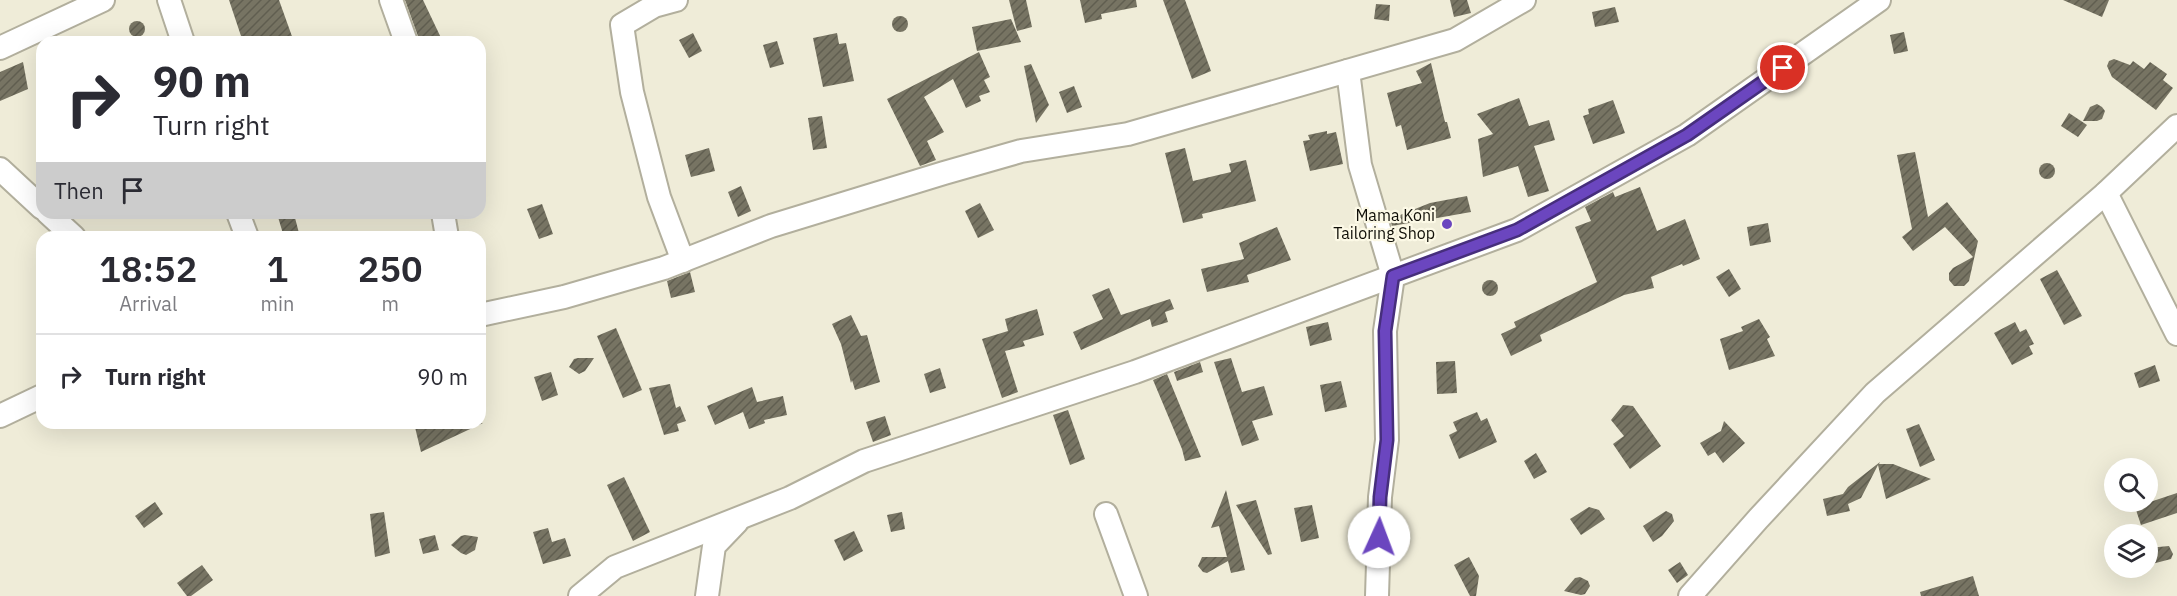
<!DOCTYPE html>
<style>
:root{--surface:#fff;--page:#f2f2f3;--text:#2b2b33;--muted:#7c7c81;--line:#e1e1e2}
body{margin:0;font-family:"IBM Plex Sans",sans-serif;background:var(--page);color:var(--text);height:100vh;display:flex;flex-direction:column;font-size:22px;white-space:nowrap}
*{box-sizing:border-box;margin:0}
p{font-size:20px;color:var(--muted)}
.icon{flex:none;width:33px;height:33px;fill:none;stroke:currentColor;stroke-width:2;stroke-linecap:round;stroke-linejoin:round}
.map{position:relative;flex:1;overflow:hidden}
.side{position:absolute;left:36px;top:231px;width:450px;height:198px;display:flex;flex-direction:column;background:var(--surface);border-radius:18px;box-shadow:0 6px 24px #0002}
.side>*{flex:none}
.banner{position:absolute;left:36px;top:36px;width:450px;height:183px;border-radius:18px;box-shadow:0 6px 24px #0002;background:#fff;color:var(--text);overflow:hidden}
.buttons{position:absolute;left:2104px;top:458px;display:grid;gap:12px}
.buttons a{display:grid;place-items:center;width:54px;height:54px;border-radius:50%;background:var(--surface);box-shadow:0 6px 24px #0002;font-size:30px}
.pin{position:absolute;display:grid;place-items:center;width:51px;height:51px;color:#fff;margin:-26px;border:3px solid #fff;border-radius:50%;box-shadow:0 2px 6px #0007}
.me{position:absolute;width:66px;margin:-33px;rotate:2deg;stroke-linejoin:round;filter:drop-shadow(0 0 4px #0008)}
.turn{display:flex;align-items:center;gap:21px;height:126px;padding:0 18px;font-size:27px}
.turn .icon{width:78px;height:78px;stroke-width:2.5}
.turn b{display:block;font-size:42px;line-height:51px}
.then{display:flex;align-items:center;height:57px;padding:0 18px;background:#0003;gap:12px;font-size:22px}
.eta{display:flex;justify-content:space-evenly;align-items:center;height:102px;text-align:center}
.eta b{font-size:36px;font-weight:600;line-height:42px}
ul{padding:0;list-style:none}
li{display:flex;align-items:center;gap:18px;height:84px;padding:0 18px;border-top:2px solid var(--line)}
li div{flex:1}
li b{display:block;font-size:22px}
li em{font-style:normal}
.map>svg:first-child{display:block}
.building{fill:url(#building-hatch)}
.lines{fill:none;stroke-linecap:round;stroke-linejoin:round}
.minor-casing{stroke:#b2af9d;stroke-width:26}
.minor{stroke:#fff;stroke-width:22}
.route-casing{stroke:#462e7c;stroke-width:15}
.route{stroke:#6b46bf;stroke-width:10}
.poi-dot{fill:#6b46bf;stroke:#fcf9e6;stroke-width:2}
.labels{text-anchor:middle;stroke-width:4.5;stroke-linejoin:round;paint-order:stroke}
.poi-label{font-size:16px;fill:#100f08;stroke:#fcf9e6;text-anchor:end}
</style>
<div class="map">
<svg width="2177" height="596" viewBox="0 0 2177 596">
<defs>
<pattern id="building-hatch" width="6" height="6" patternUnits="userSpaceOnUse" patternTransform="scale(1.5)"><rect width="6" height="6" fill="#777463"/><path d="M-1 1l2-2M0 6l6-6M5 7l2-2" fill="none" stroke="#605e50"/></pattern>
</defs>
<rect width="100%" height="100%" fill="#efecd8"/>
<g class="building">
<path d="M 229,0 L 279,0 L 294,42 L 243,42 Z"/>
<path d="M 405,0 L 423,0 L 443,42 L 420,42 Z"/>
<path d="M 1009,0 L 1026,0 L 1032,27 L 1017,31 Z"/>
<path d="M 1080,0 L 1136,0 L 1137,7 L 1101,14 L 1102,19 L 1085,23 Z"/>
<path d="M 1163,0 L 1185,0 L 1211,71 L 1192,79 Z"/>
<path d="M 1450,0 L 1467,0 L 1471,13 L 1454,17 Z"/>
<path d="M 2063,0 L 2109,0 L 2102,17 Z"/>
<path d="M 1376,4 L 1390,5 L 1389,21 L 1374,19 Z"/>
<path d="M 1615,7 L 1619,22 L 1595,27 L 1592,12 Z"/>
<circle cx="900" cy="24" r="8"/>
<path d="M 1011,19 L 1021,42 L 977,51 L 972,27 Z"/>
<circle cx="137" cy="29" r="8"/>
<path d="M 1904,32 L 1908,51 L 1894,54 L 1890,35 Z"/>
<path d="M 693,33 L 702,51 L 689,58 L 679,40 Z"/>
<path d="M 837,33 L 839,44 L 846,43 L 854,81 L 823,87 L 813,38 Z"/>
<path d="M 777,41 L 784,64 L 770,68 L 763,45 Z"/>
<path d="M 979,52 L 990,77 L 984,80 L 990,92 L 979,96 L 981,101 L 966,108 L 953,79 L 924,97 L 944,132 L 927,141 L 936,160 L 920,166 L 887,99 Z"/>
<path d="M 2114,59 L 2130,65 L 2133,61 L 2144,69 L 2150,62 L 2167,74 L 2163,80 L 2173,88 L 2156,110 L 2112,77 L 2107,66 L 2109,61 Z"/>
<path d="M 23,62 L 28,89 L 0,101 L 0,72 Z"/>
<path d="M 1431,63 L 1445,122 L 1447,122 L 1451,138 L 1407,150 L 1401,125 L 1396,127 L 1387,93 L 1422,83 L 1416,71 Z"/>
<path d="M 1031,64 L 1049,105 L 1036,123 L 1024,66 Z"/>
<path d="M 1074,86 L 1082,107 L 1067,113 L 1059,92 Z"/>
<path d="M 1519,98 L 1529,126 L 1549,120 L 1555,140 L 1534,146 L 1549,191 L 1528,197 L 1518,166 L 1483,177 L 1478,139 L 1493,134 L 1477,114 Z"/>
<path d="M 1613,100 L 1625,133 L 1593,144 L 1583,116 L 1589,114 L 1588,109 Z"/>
<path d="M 2097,104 L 2102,107 L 2105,111 L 2102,119 L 2097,121 L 2083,121 L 2090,107 Z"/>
<path d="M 2069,113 L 2087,125 L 2078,137 L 2061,126 Z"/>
<path d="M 822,116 L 827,148 L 813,150 L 808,118 Z"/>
<path d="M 1327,131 L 1327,134 L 1336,132 L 1343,164 L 1310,171 L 1303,141 L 1310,140 L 1308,135 Z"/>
<path d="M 709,148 L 715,171 L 691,177 L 685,155 Z"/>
<path d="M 1185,148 L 1193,181 L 1231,172 L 1229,164 L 1246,160 L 1256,201 L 1202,214 L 1203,218 L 1183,223 L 1165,153 Z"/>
<path d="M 1915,152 L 1928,217 L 1947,202 L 1978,241 L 1969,281 L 1964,286 L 1954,286 L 1949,280 L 1949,273 L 1953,268 L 1973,257 L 1945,227 L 1913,251 L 1902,237 L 1912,229 L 1897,155 Z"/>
<circle cx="2047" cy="171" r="8"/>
<path d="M 741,186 L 751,211 L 738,217 L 728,192 Z"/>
<path d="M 1640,187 L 1657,231 L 1685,219 L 1700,259 L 1683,266 L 1682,264 L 1651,277 L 1654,288 L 1624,295 L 1540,335 L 1542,341 L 1511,356 L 1501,334 L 1516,327 L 1514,322 L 1597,282 L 1575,227 L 1591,221 L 1585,207 L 1613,192 L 1615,197 Z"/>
<path d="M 1467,196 L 1471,212 L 1392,226 L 1390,219 L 1430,203 Z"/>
<path d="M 980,203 L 994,230 L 978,238 L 965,211 Z"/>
<path d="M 542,204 L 553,234 L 539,239 L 527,209 Z"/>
<path d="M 294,214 L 300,237 L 284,237 L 278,217 Z"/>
<path d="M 1768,223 L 1771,242 L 1750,246 L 1747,227 Z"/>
<path d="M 1277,227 L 1291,260 L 1247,275 L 1249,282 L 1207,292 L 1201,269 L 1244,259 L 1239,243 Z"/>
<path d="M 1729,269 L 1741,289 L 1729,297 L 1716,277 Z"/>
<path d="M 2057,270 L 2082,316 L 2064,325 L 2040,279 Z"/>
<path d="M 690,272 L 695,292 L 671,298 L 667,281 Z"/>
<circle cx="1490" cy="288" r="8"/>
<path d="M 1109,288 L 1121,315 L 1170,299 L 1174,309 L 1165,312 L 1168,322 L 1152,327 L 1150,319 L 1081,350 L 1073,332 L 1103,319 L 1092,295 Z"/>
<path d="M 1037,309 L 1044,335 L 1023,341 L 1025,346 L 1005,351 L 1018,392 L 1002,398 L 982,339 L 1008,331 L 1005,319 Z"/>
<path d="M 851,315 L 861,336 L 867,335 L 880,382 L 855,390 L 852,380 L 851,383 L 841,344 L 832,324 Z"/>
<path d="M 1759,319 L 1770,337 L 1767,339 L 1775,356 L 1729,370 L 1720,339 L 1743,331 L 1741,327 Z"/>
<path d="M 1328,322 L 1332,340 L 1310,346 L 1306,327 Z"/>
<path d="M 2015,322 L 2020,332 L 2026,329 L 2034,344 L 2029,346 L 2033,354 L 2012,365 L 1994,333 Z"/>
<path d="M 616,328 L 642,390 L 623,398 L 597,336 Z"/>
<path d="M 578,358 L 594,358 L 585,371 L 579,374 L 569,367 L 574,359 Z"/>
<path d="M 1231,358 L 1242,392 L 1264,386 L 1273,415 L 1252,421 L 1259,440 L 1242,446 L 1214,362 Z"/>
<path d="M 1455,361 L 1457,393 L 1437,394 L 1436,362 Z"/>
<path d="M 1200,362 L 1203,372 L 1177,381 L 1174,372 Z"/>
<path d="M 2155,365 L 2160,381 L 2139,388 L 2134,373 Z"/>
<path d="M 940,368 L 946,388 L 930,393 L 924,374 Z"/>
<path d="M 551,372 L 558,395 L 542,401 L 534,377 Z"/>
<path d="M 1167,374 L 1201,457 L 1185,461 L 1182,449 L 1153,380 Z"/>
<path d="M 1341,381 L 1347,407 L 1325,412 L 1320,385 Z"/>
<path d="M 670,384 L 676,408 L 680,406 L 686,421 L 677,424 L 679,431 L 664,435 L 649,388 Z"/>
<path d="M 752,387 L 757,402 L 783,396 L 787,415 L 764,420 L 765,423 L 749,429 L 743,412 L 715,425 L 707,406 Z"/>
<path d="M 1623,405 L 1633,406 L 1661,446 L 1630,469 L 1613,444 L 1624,436 L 1611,420 Z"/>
<path d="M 1068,410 L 1085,459 L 1070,465 L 1053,415 Z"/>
<path d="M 1477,412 L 1481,421 L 1487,418 L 1497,442 L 1459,459 L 1449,435 L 1457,431 L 1453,422 Z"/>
<path d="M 885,416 L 891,435 L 873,442 L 866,422 Z"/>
<path d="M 1724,421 L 1745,443 L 1723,463 L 1715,452 L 1708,456 L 1700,443 L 1721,431 Z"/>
<path d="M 414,423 L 483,423 L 421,452 Z"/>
<path d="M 1919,424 L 1935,460 L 1920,467 L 1906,429 Z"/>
<path d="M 1536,453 L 1547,472 L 1534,479 L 1524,461 Z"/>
<path d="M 1880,462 L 1879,464 L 1893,464 L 1931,479 L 1886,499 L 1878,465 L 1861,498 L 1848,504 L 1850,511 L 1827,516 L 1823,499 L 1843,494 L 1848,487 Z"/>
<path d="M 624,477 L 650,532 L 633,541 L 607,485 Z"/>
<path d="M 1226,490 L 1245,570 L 1231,573 L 1228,561 L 1207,573 L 1203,572 L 1198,566 L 1202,557 L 1227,557 L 1219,526 L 1211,528 Z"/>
<path d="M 2177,493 L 2177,513 L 2141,525 L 2135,507 Z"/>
<path d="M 1256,500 L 1272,554 L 1268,555 L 1236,505 Z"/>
<path d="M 155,502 L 163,514 L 144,528 L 135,516 Z"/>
<path d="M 1312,505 L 1319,538 L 1301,542 L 1294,508 Z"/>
<path d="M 1589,507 L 1599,510 L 1605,519 L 1581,535 L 1570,519 Z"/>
<path d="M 1666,511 L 1672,514 L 1674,521 L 1662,536 L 1653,542 L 1643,526 Z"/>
<path d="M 384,512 L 390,553 L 375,557 L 370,514 Z"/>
<path d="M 902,512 L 905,529 L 891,532 L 887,515 Z"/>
<path d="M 548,528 L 552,542 L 565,538 L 571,556 L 543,564 L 533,532 Z"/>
<path d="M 854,531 L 863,551 L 844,561 L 834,540 Z"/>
<path d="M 435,535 L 439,550 L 423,554 L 419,539 Z"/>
<path d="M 465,535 L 478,537 L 475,550 L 466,555 L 461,553 L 451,545 L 461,536 Z"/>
<path d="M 2169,546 L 2173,554 L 2171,559 L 2148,565 L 2148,548 Z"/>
<path d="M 1469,557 L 1479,576 L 1476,596 L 1470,596 L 1454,565 Z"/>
<path d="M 1680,562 L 1688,575 L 1677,583 L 1668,570 Z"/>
<path d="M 202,565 L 213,580 L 191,596 L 187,596 L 177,583 Z"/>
<path d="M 1973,576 L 1979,596 L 1921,596 L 1920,592 Z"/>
<path d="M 1580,577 L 1588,581 L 1590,586 L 1585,594 L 1581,595 L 1564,591 L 1575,578 Z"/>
</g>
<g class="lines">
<defs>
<g id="minor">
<path d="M 169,0 L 183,42"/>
<path d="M 391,0 L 406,42"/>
<path d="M 676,0 L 654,6 L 622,25 L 632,92 L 659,197 L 683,261"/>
<path d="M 0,48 L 103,0"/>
<path d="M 1348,71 L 1360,165 L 1393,276 L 1385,331 L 1387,440 L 1380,497 L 1377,596"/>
<path d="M 0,169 L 42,208"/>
<path d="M 2106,193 L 2177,334"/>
<path d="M 48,213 L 74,237"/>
<path d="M 238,213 L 247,237"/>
<path d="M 443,213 L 447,237"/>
<path d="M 480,315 L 564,297 L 664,268 L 771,226 L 944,173 L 1021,151 L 1128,134 L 1455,40 L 1524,0"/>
<path d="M 0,416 L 42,396"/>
<path d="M 1106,514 L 1136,596"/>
<path d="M 580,596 L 615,567 L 790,498 L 864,461 L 1135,372 L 1517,230 L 1687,135 L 1879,0"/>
<path d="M 707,596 L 714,546 L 737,522"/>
<path d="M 1690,596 L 1758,519 L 1875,393 L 2106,193 L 2177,126"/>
</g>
</defs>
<use href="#minor" class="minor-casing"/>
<use href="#minor" class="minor"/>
</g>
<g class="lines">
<defs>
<path id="route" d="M 1379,537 L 1380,497 L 1387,440 L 1385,331 L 1393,276 L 1517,230 L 1687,135 L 1783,68"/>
</defs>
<use href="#route" class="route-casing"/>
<use href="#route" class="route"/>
</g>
<circle class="poi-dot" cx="1447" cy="224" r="6"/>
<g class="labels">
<g class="poi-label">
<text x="1435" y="221">Mama Koni<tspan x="1435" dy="18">Tailoring Shop</tspan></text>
</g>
</g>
</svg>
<div class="buttons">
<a><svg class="icon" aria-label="search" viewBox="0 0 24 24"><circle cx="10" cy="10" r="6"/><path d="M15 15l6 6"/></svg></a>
<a><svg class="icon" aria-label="layers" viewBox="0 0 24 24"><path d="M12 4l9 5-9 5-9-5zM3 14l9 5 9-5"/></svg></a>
</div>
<div class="pin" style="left:1783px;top:68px;background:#d93025"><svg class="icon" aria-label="arrive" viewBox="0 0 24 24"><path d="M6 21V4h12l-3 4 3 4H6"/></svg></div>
<svg class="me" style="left:1379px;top:537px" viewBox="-20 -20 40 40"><circle r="19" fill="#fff"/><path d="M0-13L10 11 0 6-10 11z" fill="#6b46bf"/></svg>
<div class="banner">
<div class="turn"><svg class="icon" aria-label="right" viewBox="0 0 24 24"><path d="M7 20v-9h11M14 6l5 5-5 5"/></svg><div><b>90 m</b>Turn right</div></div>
<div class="then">Then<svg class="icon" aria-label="arrive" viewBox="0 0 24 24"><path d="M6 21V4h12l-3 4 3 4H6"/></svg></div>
</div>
<section class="side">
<div class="eta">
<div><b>18:52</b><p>Arrival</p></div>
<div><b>1</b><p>min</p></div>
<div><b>250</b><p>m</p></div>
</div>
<ul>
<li><svg class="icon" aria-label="right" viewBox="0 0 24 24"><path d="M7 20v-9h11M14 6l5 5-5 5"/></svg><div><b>Turn right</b></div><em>90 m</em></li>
</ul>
</section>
</div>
